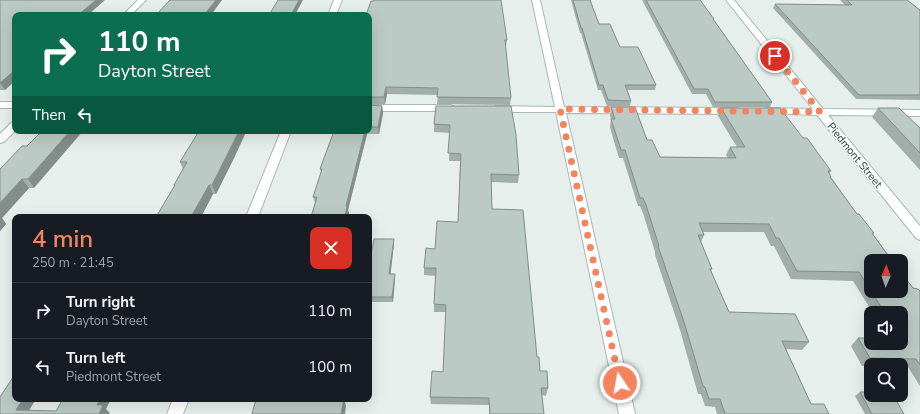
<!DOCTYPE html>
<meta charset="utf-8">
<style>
:root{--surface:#171b24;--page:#20242c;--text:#f1f3f6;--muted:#9ea1a6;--line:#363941;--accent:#f4845f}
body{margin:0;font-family:"Nunito Sans",sans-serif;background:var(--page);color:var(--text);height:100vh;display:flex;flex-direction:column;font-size:15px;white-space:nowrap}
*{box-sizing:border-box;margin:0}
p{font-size:13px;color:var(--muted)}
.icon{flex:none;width:22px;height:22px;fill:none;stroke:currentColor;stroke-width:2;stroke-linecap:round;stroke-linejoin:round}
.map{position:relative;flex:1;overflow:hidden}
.sheet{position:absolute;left:12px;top:214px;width:360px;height:188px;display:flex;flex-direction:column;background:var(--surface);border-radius:8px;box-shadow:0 4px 16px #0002}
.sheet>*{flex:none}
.top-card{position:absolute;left:12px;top:12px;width:360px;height:122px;border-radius:8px;box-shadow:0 4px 16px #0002;background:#0b6e4f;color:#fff;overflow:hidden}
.needle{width:26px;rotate:2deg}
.tools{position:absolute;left:864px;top:254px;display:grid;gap:8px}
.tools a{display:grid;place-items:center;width:44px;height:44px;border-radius:8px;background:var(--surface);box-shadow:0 4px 16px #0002;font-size:20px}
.pin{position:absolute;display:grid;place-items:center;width:34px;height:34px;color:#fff;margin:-17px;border:2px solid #fff;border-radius:50%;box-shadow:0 1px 4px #0007}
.me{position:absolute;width:44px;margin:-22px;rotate:348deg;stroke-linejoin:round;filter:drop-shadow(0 0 3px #0008)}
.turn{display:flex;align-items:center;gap:14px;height:84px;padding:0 20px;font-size:18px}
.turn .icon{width:52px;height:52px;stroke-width:2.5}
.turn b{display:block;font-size:28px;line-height:34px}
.then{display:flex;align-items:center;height:38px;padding:0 20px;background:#0003;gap:8px;font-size:15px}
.round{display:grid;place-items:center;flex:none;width:42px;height:42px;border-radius:8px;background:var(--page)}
.headline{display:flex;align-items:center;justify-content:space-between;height:68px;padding:0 20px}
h1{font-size:24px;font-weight:600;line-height:30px;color:var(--accent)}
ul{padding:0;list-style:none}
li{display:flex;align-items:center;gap:12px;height:56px;padding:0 20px;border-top:1px solid var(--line)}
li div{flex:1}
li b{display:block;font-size:15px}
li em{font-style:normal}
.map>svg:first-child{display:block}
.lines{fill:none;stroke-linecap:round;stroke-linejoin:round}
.street-casing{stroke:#a8b8b2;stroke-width:2}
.street{fill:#fff;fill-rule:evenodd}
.wall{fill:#a1aea9}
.shaded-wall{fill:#838d89}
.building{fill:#bbcac4;stroke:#838d89}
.route{stroke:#f4845f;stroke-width:7;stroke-dasharray:0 12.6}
.labels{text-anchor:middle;stroke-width:3;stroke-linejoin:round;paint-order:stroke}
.street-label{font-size:11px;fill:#24423a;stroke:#f7fbf9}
</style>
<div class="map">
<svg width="920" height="414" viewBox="0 0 920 414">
<rect width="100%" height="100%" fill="#e6efeb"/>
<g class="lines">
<defs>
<g id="street">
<path d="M 138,0 L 146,0 L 131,15 L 123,15 Z"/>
<path d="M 334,0 L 342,0 L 336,15 L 328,15 Z"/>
<path d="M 532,0 L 540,0 L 564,107 L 737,108 L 742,111 L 737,114 L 566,113 L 635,414 L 619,414 L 556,112 L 495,112 L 490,109 L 495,106 L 555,107 Z"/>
<path d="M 726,0 L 734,0 L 823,109 L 920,110 L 920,116 L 828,115 L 920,226 L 920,240 L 916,238 L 817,115 L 764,113 L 762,111 L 764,109 L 767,108 L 813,109 Z"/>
<rect x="0" y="102" width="15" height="6"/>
<path d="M 369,105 L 451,105 L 456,108 L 451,111 L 369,111 Z"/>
<path d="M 15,122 L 15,131 L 4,142 L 0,143 L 0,134 L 11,123 Z"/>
<path d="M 281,131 L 291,131 L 258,217 L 246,217 Z"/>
<path d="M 173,399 L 189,399 L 183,414 L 167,414 Z"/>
</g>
</defs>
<use href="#street" class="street-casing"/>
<use href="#street" class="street"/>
</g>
<g class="wall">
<path d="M 0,0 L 15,15 L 5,90 L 0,90 Z"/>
<path d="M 571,0 L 590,0 L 599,24 L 620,47 L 656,85 L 655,90 L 627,90 L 631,101 L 630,106 L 607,106 L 601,90 L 598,90 L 581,33 L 580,33 Z"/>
<path d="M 642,0 L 700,0 L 714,19 L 714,20 L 772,102 L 770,107 L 713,107 L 706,94 L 692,94 Z"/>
<path d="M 840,0 L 907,0 L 920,10 L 920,100 L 856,99 L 773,8 L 775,4 L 845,5 Z"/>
<path d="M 369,15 L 507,40 L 506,46 L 505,46 L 511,98 L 510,105 L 437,104 L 438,95 L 387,94 L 385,104 L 369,104 Z"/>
<path d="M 369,105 L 382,106 L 383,113 L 379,134 L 367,134 L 348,210 L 349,213 L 348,217 L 311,217 L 315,203 L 313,197 L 321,172 L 320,169 L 334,131 L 369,131 Z"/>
<path d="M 436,106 L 519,175 L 518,183 L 491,182 L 492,209 L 537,357 L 540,371 L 548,388 L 546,396 L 542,395 L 544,414 L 489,414 L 489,405 L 431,404 L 430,397 L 443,372 L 446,312 L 434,312 L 434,304 L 436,276 L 424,275 L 424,268 L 435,249 L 458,222 L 460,161 L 449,161 L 450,133 L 434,132 L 434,124 Z"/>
<path d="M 611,107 L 647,140 L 660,157 L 728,158 L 726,155 L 730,147 L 737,147 L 718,116 L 721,108 L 803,138 L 831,171 L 829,174 L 831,177 L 857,214 L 874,233 L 873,234 L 913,288 L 920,291 L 920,386 L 908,367 L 901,367 L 901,365 L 871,365 L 871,366 L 862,366 L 851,346 L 858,338 L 901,343 L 901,313 L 873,313 L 853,281 L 791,279 L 774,246 L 771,246 L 764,232 L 703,232 L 704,235 L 701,242 L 712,269 L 711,271 L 729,312 L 809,342 L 802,350 L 786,349 L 811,404 L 829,414 L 717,414 L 715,407 L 705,406 L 701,394 L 698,394 L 680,330 L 655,255 L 655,252 L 643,213 L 640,206 L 638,206 L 623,158 L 619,158 L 613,138 L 610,127 L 611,120 L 610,115 Z"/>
<path d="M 878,108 L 920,128 L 920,170 L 872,117 Z"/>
<path d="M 199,131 L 246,131 L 246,132 L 234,158 L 216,194 L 213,194 L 201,217 L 156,217 L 175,186 L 174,185 L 183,169 L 180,162 Z"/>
<path d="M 27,146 L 34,188 L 29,188 L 2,218 L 6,224 L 0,231 L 0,169 Z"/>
<path d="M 394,244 L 390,274 L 395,279 L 393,302 L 369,302 L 369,265 Z"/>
<path d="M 860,392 L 904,414 L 865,414 L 855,396 Z"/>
</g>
<g class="shaded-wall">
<path d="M 96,0 L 105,0 L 88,15 L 78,15 Z"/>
<path d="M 216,0 L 222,0 L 211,15 L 204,15 Z"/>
<path d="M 299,0 L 303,0 L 295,15 L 291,15 Z"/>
<path d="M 15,70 L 15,81 L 5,90 L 0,83 Z"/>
<path d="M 386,87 L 387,94 L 385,104 L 384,97 Z"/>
<path d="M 382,106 L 383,113 L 379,134 L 378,127 Z"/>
<path d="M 70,131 L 83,131 L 34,188 L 28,179 Z"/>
<path d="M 239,131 L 246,131 L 246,132 L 234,158 L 216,194 L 212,185 Z"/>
<path d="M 365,131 L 367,131 L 367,134 L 348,210 L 349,213 L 348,217 L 345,217 L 346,206 Z"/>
<path d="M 22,179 L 29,188 L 2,218 L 6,224 L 0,231 L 0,203 Z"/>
<path d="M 209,185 L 213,194 L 201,217 L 191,217 Z"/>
<path d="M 394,239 L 394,244 L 390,279 L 389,274 Z"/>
<path d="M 395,274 L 395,279 L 393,302 L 392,297 Z"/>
<path d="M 23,399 L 36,399 L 27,414 L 16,410 Z"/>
<path d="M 100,399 L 111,399 L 106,409 L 110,413 L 109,414 L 99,414 L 97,405 Z"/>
<path d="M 344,399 L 346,406 L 345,414 L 341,414 Z"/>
</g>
<g class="building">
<path d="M 0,0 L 96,0 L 78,15 L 15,15 L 15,70 L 0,83 Z"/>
<path d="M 170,0 L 216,0 L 204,15 L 156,15 Z"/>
<path d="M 278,0 L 299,0 L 291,15 L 269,15 Z"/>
<path d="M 374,0 L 501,0 L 507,40 L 505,40 L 511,98 L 437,97 L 438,88 L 386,87 L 384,97 L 369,97 L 369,89 L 371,87 L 369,87 L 369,15 L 366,15 L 371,1 L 374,1 Z"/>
<path d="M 573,0 L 590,0 L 599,24 L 610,24 L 620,47 L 638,47 L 656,85 L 625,85 L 631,101 L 608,100 L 603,85 L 599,85 L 582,28 L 581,28 Z"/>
<path d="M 646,0 L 700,0 L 714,19 L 713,19 L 772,102 L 715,102 L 708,89 L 694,89 Z"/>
<path d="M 847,0 L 907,0 L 920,10 L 920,95 L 859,95 L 775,4 L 852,5 Z"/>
<path d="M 369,105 L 382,106 L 378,127 L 369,127 Z"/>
<path d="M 436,106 L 511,106 L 516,135 L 519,175 L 491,174 L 492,209 L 523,210 L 537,357 L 539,357 L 540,371 L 547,371 L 548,388 L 541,388 L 544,414 L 490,414 L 489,398 L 430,397 L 432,371 L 443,372 L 446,305 L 434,304 L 436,268 L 424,268 L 426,248 L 435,249 L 437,221 L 458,222 L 461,154 L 448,153 L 450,125 L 434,124 Z"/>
<path d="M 611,107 L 635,107 L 647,140 L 652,140 L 660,157 L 736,158 L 730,147 L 745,147 L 721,108 L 780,108 L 803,138 L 807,138 L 831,171 L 828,171 L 831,177 L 830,177 L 857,214 L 859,214 L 874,233 L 872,233 L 892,261 L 871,261 L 871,291 L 859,272 L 797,271 L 779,238 L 776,238 L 769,224 L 699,223 L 704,235 L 698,235 L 712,269 L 710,269 L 729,312 L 795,314 L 809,342 L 782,341 L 811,404 L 824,404 L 829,414 L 725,414 L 720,399 L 709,399 L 705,387 L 703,386 L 684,322 L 658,246 L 659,246 L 646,205 L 643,198 L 640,198 L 625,150 L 621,150 L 611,119 L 615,119 Z"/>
<path d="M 878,108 L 899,108 L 920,128 L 920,153 Z"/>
<path d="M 42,131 L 70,131 L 28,179 L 22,179 L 0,203 L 0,169 L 22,146 L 27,146 Z"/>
<path d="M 199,131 L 239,131 L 212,185 L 209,185 L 191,217 L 156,217 L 175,185 L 174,185 L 187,162 L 180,162 Z"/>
<path d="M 334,131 L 365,131 L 346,206 L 347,206 L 345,217 L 311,217 L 317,197 L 313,197 L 322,169 L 320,169 Z"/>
<path d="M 374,239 L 394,239 L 389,274 L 395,274 L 392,297 L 369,297 L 369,265 Z"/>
<path d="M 901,273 L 913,288 L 918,289 L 920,291 L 920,365 L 916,359 L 870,358 L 858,338 L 871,338 L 871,343 L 901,343 L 901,338 L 902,338 L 901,337 L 901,313 L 885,313 L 871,291 L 901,291 Z"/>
<path d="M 15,374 L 15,399 L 23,399 L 16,410 L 56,411 L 63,399 L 100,399 L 97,405 L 103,405 L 99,414 L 0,414 L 0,397 Z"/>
<path d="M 860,392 L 871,392 L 871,395 L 893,395 L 904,414 L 872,414 Z"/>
<path d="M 256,399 L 344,399 L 341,414 L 252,414 Z"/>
</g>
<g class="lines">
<path class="route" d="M 620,383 L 560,109 L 820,112 L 775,56"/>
</g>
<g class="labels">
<g class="street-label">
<text transform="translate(855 155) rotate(51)" y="4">Piedmont Street</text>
</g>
</g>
</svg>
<div class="tools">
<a><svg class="needle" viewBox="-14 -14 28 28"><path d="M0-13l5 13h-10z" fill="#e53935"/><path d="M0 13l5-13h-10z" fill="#9ea1a6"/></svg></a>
<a><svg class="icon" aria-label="sound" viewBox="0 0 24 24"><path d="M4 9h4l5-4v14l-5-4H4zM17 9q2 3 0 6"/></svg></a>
<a><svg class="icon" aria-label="search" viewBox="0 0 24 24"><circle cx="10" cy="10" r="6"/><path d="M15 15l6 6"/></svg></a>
</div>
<div class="pin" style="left:775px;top:56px;background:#d93025"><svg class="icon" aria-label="arrive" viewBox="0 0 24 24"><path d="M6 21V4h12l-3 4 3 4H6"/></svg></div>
<svg class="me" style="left:620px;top:383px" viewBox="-20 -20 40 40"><circle r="17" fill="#f4845f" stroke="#fff" stroke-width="3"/><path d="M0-11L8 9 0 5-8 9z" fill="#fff"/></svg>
<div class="top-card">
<div class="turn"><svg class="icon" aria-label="right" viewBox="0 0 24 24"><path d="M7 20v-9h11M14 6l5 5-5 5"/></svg><div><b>110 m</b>Dayton Street</div></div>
<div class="then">Then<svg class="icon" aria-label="left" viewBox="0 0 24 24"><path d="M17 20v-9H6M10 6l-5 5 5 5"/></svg></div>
</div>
<section class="sheet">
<div class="headline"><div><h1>4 min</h1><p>250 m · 21:45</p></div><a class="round" style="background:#d93025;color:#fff"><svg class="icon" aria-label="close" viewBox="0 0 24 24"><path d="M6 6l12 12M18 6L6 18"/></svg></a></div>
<ul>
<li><svg class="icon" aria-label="right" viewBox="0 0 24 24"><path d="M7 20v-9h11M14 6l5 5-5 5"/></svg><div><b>Turn right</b><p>Dayton Street</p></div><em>110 m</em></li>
<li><svg class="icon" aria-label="left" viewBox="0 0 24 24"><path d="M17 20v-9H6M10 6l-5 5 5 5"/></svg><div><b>Turn left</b><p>Piedmont Street</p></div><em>100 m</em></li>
</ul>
</section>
</div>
